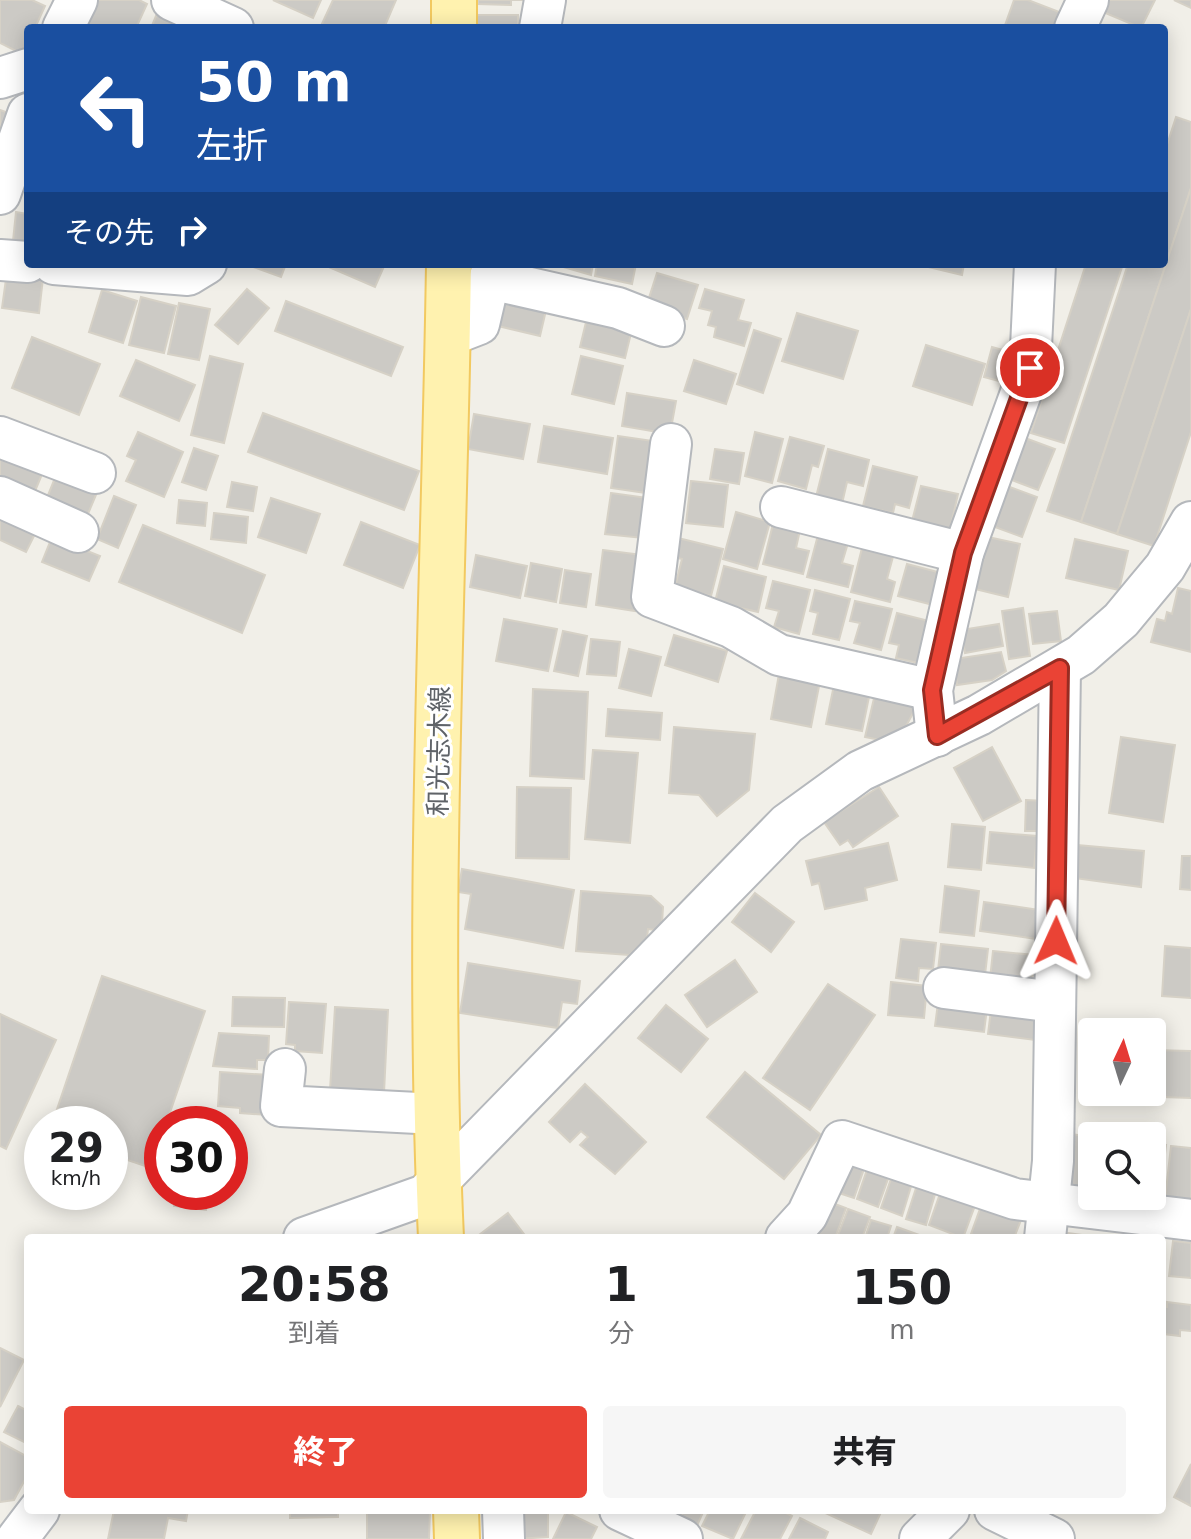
<!DOCTYPE html>
<html lang="ja">
<meta charset="utf-8">
<style>
:root{--surface:#fff;--page:#f6f6f6;--text:#202124;--muted:#757577;--accent:#ea4335}
body{margin:0;font-family:"DejaVu Sans","Noto Sans JP",sans-serif;background:var(--page);color:var(--text);height:100vh;display:flex;flex-direction:column;font-size:30px;white-space:nowrap}
*{box-sizing:border-box;margin:0}
p{font-size:26px;color:var(--muted)}
.icon{flex:none;width:44px;height:44px;fill:none;stroke:currentColor;stroke-width:2;stroke-linecap:round;stroke-linejoin:round}
.map{position:relative;flex:1;overflow:hidden}
.panel{position:absolute;left:24px;top:1234px;width:1142px;height:280px;display:flex;flex-direction:column;background:var(--surface);border-radius:8px;box-shadow:0 4px 20px #0003}
.panel>*{flex:none}
.guide{position:absolute;left:24px;top:24px;width:1144px;height:244px;border-radius:8px;box-shadow:0 4px 20px #0003;background:#1a4fa0;color:#fff;overflow:hidden}
.needle{width:52px;rotate:4deg}
.tools{position:absolute;left:1078px;top:1018px;display:grid;gap:16px}
.tools a{display:grid;place-items:center;width:88px;height:88px;border-radius:8px;background:var(--surface);box-shadow:0 4px 20px #0003;font-size:40px}
.speed{position:absolute;left:24px;top:1106px;display:flex;gap:16px;font-size:40px;font-weight:700;text-align:center}
.speed>*{display:grid;place-content:center;width:104px;height:104px;border-radius:50%;background:var(--surface);box-shadow:0 4px 20px #0003;line-height:1}
.speed small{font-size:20px;font-weight:400}
.speed .limit{border:12px solid #d22;background:#fff;color:#111}
.pin{position:absolute;display:grid;place-items:center;width:68px;height:68px;color:#fff;margin:-34px;border:4px solid #fff;border-radius:50%;box-shadow:0 2px 8px #0007}
.me{position:absolute;width:88px;margin:-44px;rotate:1deg;stroke-linejoin:round;filter:drop-shadow(0 0 6px #0008)}
.turn{display:flex;align-items:center;gap:28px;height:168px;padding:0 40px;font-size:36px}
.turn .icon{width:104px;height:104px;stroke-width:2.5}
.turn b{display:block;font-size:56px;line-height:68px}
.then{display:flex;align-items:center;height:76px;padding:0 40px;background:#0003;gap:16px;font-size:30px}
.eta{display:flex;justify-content:space-evenly;align-items:center;height:136px;text-align:center}
.eta b{font-size:48px;font-weight:800;line-height:56px}
.button{display:flex;gap:16px;margin-top:auto;padding:16px 40px}
.button a{flex:1;height:92px;border-radius:8px;background:var(--accent);color:#fff;font-size:32px;font-weight:800;line-height:92px;text-align:center}
.button a+a{background:var(--page);color:var(--text)}
.map>svg:first-child{display:block}
.building{fill:#cccac5;stroke:#d6d1c6;stroke-width:2}
.lines{fill:none;stroke-linecap:round;stroke-linejoin:round}
.minor-casing{stroke:#b5b8bc;stroke-width:44}
.major-casing{stroke:#f2c960;stroke-width:48}
.minor{stroke:#fff;stroke-width:40}
.major{stroke:#fff2af;stroke-width:44}
.route-casing{stroke:#982c22;stroke-width:20}
.route{stroke:#ea4335;stroke-width:14}
.labels{text-anchor:middle;stroke-width:6;stroke-linejoin:round;paint-order:stroke}
.street-label{font-size:26px;fill:#5f6368;stroke:#fff}
</style>
<div class="map">
<svg width="1191" height="1539" viewBox="0 0 1191 1539">
<rect width="100%" height="100%" fill="#f1efe8"/>
<g class="building">
<path d="M 0,0 L 32,0 L 45,6 L 35,28 L 28,28 L 28,42 L 22,54 L 0,43 Z"/>
<path d="M 96,0 L 139,0 L 147,4 L 136,28 L 96,28 L 85,23 Z"/>
<path d="M 273,0 L 321,0 L 313,18 Z"/>
<path d="M 333,0 L 396,0 L 384,28 L 320,28 Z"/>
<path d="M 478,0 L 533,0 L 511,0 L 511,5 L 478,4 Z"/>
<path d="M 1014,0 L 1028,0 L 1062,13 L 1057,28 L 1004,28 Z"/>
<path d="M 1109,0 L 1155,0 L 1141,28 L 1103,12 Z"/>
<path d="M 1174,0 L 1191,0 L 1191,8 Z"/>
<path d="M 158,11 L 197,28 L 151,28 Z"/>
<rect x="476" y="15" width="42" height="13"/>
<path d="M 0,110 L 9,113 L 0,138 Z"/>
<path d="M 1176,117 L 1191,122 L 1191,188 L 1081,522 L 1047,511 L 1128,264 L 1164,264 L 1164,154 Z"/>
<path d="M 1191,188 L 1191,309 L 1117,534 L 1081,522 Z"/>
<path d="M 16,212 L 28,214 L 28,244 L 13,241 Z"/>
<path d="M 245,264 L 286,264 L 281,277 Z"/>
<path d="M 322,264 L 385,264 L 375,287 Z"/>
<path d="M 553,264 L 593,264 L 591,275 Z"/>
<path d="M 597,264 L 636,264 L 632,284 L 595,276 Z"/>
<path d="M 916,264 L 964,264 L 962,275 Z"/>
<path d="M 1086,264 L 1123,264 L 1064,443 L 1031,433 Z"/>
<path d="M 7,272 L 43,278 L 39,313 L 2,308 Z"/>
<path d="M 657,273 L 698,285 L 687,319 L 646,307 Z"/>
<path d="M 247,289 L 269,308 L 238,344 L 215,325 Z"/>
<path d="M 705,289 L 744,300 L 738,320 L 751,323 L 744,346 L 714,337 L 716,327 L 708,325 L 712,311 L 699,308 Z"/>
<path d="M 102,290 L 137,301 L 123,343 L 89,332 Z"/>
<path d="M 505,295 L 547,306 L 540,336 L 498,326 Z"/>
<path d="M 141,297 L 176,306 L 164,353 L 129,345 Z"/>
<path d="M 286,301 L 403,347 L 391,376 L 275,331 Z"/>
<path d="M 179,303 L 210,309 L 199,360 L 168,354 Z"/>
<path d="M 1191,309 L 1191,432 L 1154,546 L 1117,534 Z"/>
<path d="M 797,313 L 858,331 L 843,379 L 782,361 Z"/>
<path d="M 587,318 L 632,329 L 625,358 L 580,347 Z"/>
<path d="M 754,330 L 781,339 L 763,393 L 737,384 Z"/>
<path d="M 32,337 L 100,364 L 79,415 L 12,388 Z"/>
<path d="M 926,345 L 985,364 L 972,405 L 913,386 Z"/>
<path d="M 992,347 L 1021,355 L 1014,385 L 984,377 Z"/>
<path d="M 210,356 L 243,364 L 224,443 L 191,435 Z"/>
<path d="M 581,356 L 623,366 L 614,404 L 572,394 Z"/>
<path d="M 136,360 L 195,385 L 179,421 L 120,396 Z"/>
<path d="M 694,360 L 736,374 L 726,404 L 684,391 Z"/>
<path d="M 627,393 L 676,401 L 670,434 L 622,426 Z"/>
<path d="M 263,413 L 419,471 L 404,510 L 248,452 Z"/>
<path d="M 474,414 L 530,424 L 523,459 L 468,449 Z"/>
<path d="M 544,426 L 613,438 L 607,474 L 538,462 Z"/>
<path d="M 138,432 L 183,452 L 164,497 L 126,481 L 136,460 L 127,456 Z"/>
<path d="M 755,432 L 783,439 L 772,483 L 745,476 Z"/>
<path d="M 618,436 L 660,442 L 653,494 L 611,488 Z"/>
<path d="M 790,437 L 824,446 L 818,467 L 812,465 L 806,489 L 778,481 Z"/>
<path d="M 1025,438 L 1055,449 L 1038,490 L 1009,479 Z"/>
<path d="M 194,448 L 218,456 L 206,490 L 182,482 Z"/>
<path d="M 0,449 L 45,467 L 33,496 L 0,482 Z"/>
<path d="M 715,449 L 744,453 L 739,484 L 710,479 Z"/>
<path d="M 828,449 L 869,460 L 863,486 L 847,482 L 841,508 L 815,501 Z"/>
<path d="M 873,466 L 917,477 L 909,508 L 895,504 L 893,513 L 863,506 Z"/>
<path d="M 57,473 L 98,490 L 85,521 L 44,505 Z"/>
<path d="M 691,481 L 728,485 L 723,527 L 686,523 Z"/>
<path d="M 232,482 L 257,487 L 253,511 L 227,507 Z"/>
<path d="M 921,486 L 958,494 L 948,538 L 910,529 Z"/>
<path d="M 1007,486 L 1037,497 L 1022,537 L 992,526 Z"/>
<path d="M 611,493 L 648,498 L 643,538 L 605,534 Z"/>
<path d="M 114,496 L 136,505 L 118,548 L 97,539 Z"/>
<path d="M 271,498 L 320,514 L 306,553 L 258,537 Z"/>
<path d="M 179,500 L 207,503 L 205,526 L 177,523 Z"/>
<path d="M 0,512 L 37,530 L 26,552 L 0,540 Z"/>
<path d="M 736,512 L 770,522 L 757,569 L 723,559 Z"/>
<path d="M 214,513 L 248,517 L 246,543 L 211,539 Z"/>
<path d="M 361,522 L 420,545 L 403,588 L 344,565 Z"/>
<path d="M 773,524 L 800,530 L 796,548 L 809,551 L 803,574 L 763,564 Z"/>
<path d="M 143,525 L 265,575 L 242,633 L 119,582 Z"/>
<path d="M 818,535 L 848,543 L 842,563 L 853,566 L 848,587 L 807,577 Z"/>
<path d="M 52,537 L 100,556 L 89,581 L 42,562 Z"/>
<path d="M 988,537 L 1020,544 L 1008,597 L 975,589 Z"/>
<path d="M 678,538 L 723,549 L 711,596 L 675,587 L 682,559 L 673,557 Z"/>
<path d="M 1075,539 L 1128,551 L 1119,590 L 1066,578 Z"/>
<path d="M 863,544 L 894,553 L 887,579 L 895,582 L 890,602 L 851,592 Z"/>
<path d="M 603,550 L 643,555 L 635,611 L 596,605 Z"/>
<path d="M 476,555 L 527,566 L 520,598 L 470,587 Z"/>
<path d="M 531,563 L 562,569 L 556,602 L 525,596 Z"/>
<path d="M 907,564 L 949,575 L 941,607 L 898,596 Z"/>
<path d="M 724,566 L 766,577 L 758,612 L 715,602 Z"/>
<path d="M 565,570 L 591,574 L 586,607 L 560,603 Z"/>
<path d="M 773,581 L 810,590 L 799,634 L 774,627 L 779,611 L 766,608 Z"/>
<path d="M 1178,588 L 1191,591 L 1191,652 L 1151,642 L 1157,619 L 1165,621 L 1167,612 L 1172,614 Z"/>
<path d="M 815,590 L 850,599 L 839,640 L 813,634 L 818,613 L 810,611 Z"/>
<path d="M 855,601 L 892,609 L 881,650 L 854,643 L 860,623 L 850,621 Z"/>
<path d="M 1023,608 L 1030,656 L 1009,659 L 1002,611 Z"/>
<path d="M 1057,611 L 1061,641 L 1033,644 L 1029,614 Z"/>
<path d="M 897,613 L 929,621 L 927,665 L 896,658 L 899,645 L 889,643 Z"/>
<path d="M 504,619 L 557,629 L 548,671 L 496,661 Z"/>
<path d="M 999,624 L 1003,646 L 965,653 L 961,630 Z"/>
<path d="M 563,631 L 587,636 L 578,676 L 554,671 Z"/>
<path d="M 674,635 L 727,651 L 718,682 L 665,665 Z"/>
<path d="M 591,639 L 620,642 L 616,676 L 587,674 Z"/>
<path d="M 629,649 L 661,657 L 651,696 L 619,688 Z"/>
<path d="M 1001,652 L 1006,671 L 992,680 L 957,685 L 954,659 Z"/>
<path d="M 779,674 L 820,681 L 811,727 L 771,719 Z"/>
<path d="M 834,685 L 870,692 L 862,731 L 826,724 Z"/>
<path d="M 533,689 L 588,692 L 584,779 L 530,776 Z"/>
<path d="M 875,694 L 919,702 L 905,728 L 880,740 L 865,737 Z"/>
<path d="M 608,709 L 662,713 L 660,740 L 606,736 Z"/>
<path d="M 674,727 L 755,734 L 749,790 L 717,816 L 699,795 L 669,793 Z"/>
<path d="M 1121,737 L 1175,745 L 1163,822 L 1109,813 Z"/>
<path d="M 992,747 L 1021,801 L 983,821 L 954,768 Z"/>
<path d="M 593,750 L 638,753 L 630,843 L 585,839 Z"/>
<path d="M 517,787 L 571,788 L 569,859 L 516,858 Z"/>
<path d="M 879,787 L 898,816 L 853,847 L 848,840 L 840,845 L 824,822 Z"/>
<path d="M 1026,800 L 1045,801 L 1044,831 L 1025,831 Z"/>
<path d="M 952,824 L 985,827 L 981,870 L 948,867 Z"/>
<path d="M 990,832 L 1037,836 L 1034,868 L 987,863 Z"/>
<path d="M 888,843 L 897,880 L 865,888 L 867,900 L 825,909 L 819,883 L 812,885 L 806,861 Z"/>
<path d="M 1077,845 L 1144,851 L 1141,887 L 1074,878 Z"/>
<path d="M 1182,856 L 1191,856 L 1191,890 L 1180,889 Z"/>
<path d="M 462,869 L 574,890 L 563,948 L 465,929 L 471,894 L 458,892 Z"/>
<path d="M 945,886 L 979,891 L 974,936 L 940,932 Z"/>
<path d="M 581,891 L 651,896 L 663,907 L 662,924 L 656,930 L 648,929 L 647,938 L 629,955 L 576,951 Z"/>
<path d="M 755,893 L 794,922 L 771,952 L 732,922 Z"/>
<path d="M 984,902 L 1040,910 L 1037,939 L 980,931 Z"/>
<path d="M 901,939 L 936,943 L 933,969 L 919,968 L 918,981 L 896,978 Z"/>
<path d="M 941,944 L 988,949 L 985,975 L 938,970 Z"/>
<path d="M 1165,946 L 1191,948 L 1191,998 L 1162,996 Z"/>
<path d="M 993,951 L 1035,955 L 1032,983 L 990,979 Z"/>
<path d="M 735,960 L 757,992 L 707,1027 L 685,995 Z"/>
<path d="M 468,963 L 580,981 L 577,1004 L 562,1002 L 558,1028 L 460,1013 Z"/>
<path d="M 102,976 L 205,1011 L 166,1124 L 162,1124 L 162,1137 L 151,1168 L 110,1154 L 110,1124 L 52,1124 Z"/>
<path d="M 891,982 L 927,986 L 924,1018 L 888,1015 Z"/>
<path d="M 828,984 L 875,1015 L 810,1110 L 763,1078 Z"/>
<path d="M 233,997 L 285,998 L 284,1027 L 232,1026 Z"/>
<path d="M 289,1002 L 326,1004 L 322,1053 L 295,1051 L 295,1045 L 286,1044 Z"/>
<path d="M 938,1003 L 987,1008 L 984,1032 L 935,1026 Z"/>
<path d="M 666,1005 L 708,1039 L 681,1072 L 638,1038 Z"/>
<path d="M 335,1007 L 388,1010 L 384,1093 L 330,1090 Z"/>
<path d="M 991,1010 L 1038,1017 L 1035,1040 L 988,1034 Z"/>
<path d="M 0,1014 L 56,1040 L 6,1149 L 0,1146 Z"/>
<path d="M 219,1033 L 269,1036 L 268,1060 L 257,1060 L 257,1069 L 213,1066 Z"/>
<path d="M 1152,1050 L 1191,1051 L 1191,1098 L 1102,1095 L 1152,1092 Z"/>
<path d="M 220,1072 L 270,1075 L 268,1115 L 240,1113 L 240,1108 L 218,1106 Z"/>
<path d="M 745,1072 L 821,1135 L 784,1179 L 707,1117 Z"/>
<path d="M 585,1084 L 646,1142 L 615,1174 L 580,1145 L 588,1137 L 581,1131 L 570,1142 L 549,1122 Z"/>
<path d="M 1071,1134 L 1092,1137 L 1085,1192 L 1064,1189 Z"/>
<path d="M 1152,1144 L 1166,1145 L 1160,1199 L 1152,1196 Z"/>
<path d="M 1171,1146 L 1191,1148 L 1191,1202 L 1165,1199 Z"/>
<path d="M 846,1152 L 867,1160 L 854,1198 L 833,1191 Z"/>
<path d="M 871,1158 L 893,1165 L 878,1207 L 857,1199 Z"/>
<path d="M 893,1173 L 913,1180 L 902,1216 L 881,1208 Z"/>
<path d="M 917,1185 L 936,1191 L 926,1225 L 906,1219 Z"/>
<path d="M 942,1188 L 977,1200 L 963,1238 L 929,1225 Z"/>
<path d="M 176,1192 L 208,1192 L 206,1210 L 174,1206 Z"/>
<path d="M 827,1201 L 846,1208 L 835,1238 L 814,1238 Z"/>
<path d="M 981,1206 L 1021,1220 L 1014,1238 L 982,1238 L 971,1234 Z"/>
<path d="M 848,1209 L 870,1217 L 862,1238 L 837,1238 Z"/>
<path d="M 508,1213 L 527,1238 L 475,1238 Z"/>
<path d="M 871,1220 L 891,1226 L 887,1238 L 865,1238 Z"/>
<path d="M 897,1227 L 922,1236 L 928,1238 L 893,1238 Z"/>
<path d="M 1061,1232 L 1090,1236 L 1090,1238 L 1060,1238 Z"/>
<path d="M 1173,1241 L 1191,1243 L 1191,1278 L 1169,1276 Z"/>
<path d="M 1167,1302 L 1191,1305 L 1191,1331 L 1180,1330 L 1180,1336 L 1164,1334 L 1162,1307 L 1167,1307 Z"/>
<path d="M 0,1348 L 24,1360 L 0,1407 Z"/>
<path d="M 18,1406 L 28,1411 L 28,1444 L 4,1432 Z"/>
<path d="M 0,1442 L 28,1457 L 28,1474 L 14,1500 L 0,1502 Z"/>
<path d="M 1191,1464 L 1191,1506 L 1174,1497 Z"/>
<path d="M 114,1510 L 139,1512 L 188,1510 L 186,1521 L 168,1518 L 164,1539 L 108,1539 Z"/>
<path d="M 290,1510 L 338,1510 L 338,1517 L 290,1518 Z"/>
<path d="M 516,1510 L 548,1510 L 548,1537 L 516,1539 Z"/>
<path d="M 684,1510 L 704,1510 L 696,1528 L 679,1520 Z"/>
<path d="M 710,1510 L 747,1510 L 733,1539 L 702,1526 Z"/>
<path d="M 756,1510 L 780,1510 L 792,1516 L 780,1539 L 741,1539 Z"/>
<path d="M 819,1510 L 882,1510 L 871,1534 Z"/>
<path d="M 367,1511 L 430,1512 L 429,1539 L 367,1539 Z"/>
<path d="M 566,1512 L 597,1527 L 591,1539 L 553,1539 Z"/>
<path d="M 800,1518 L 828,1532 L 825,1539 L 789,1539 Z"/>
</g>
<g class="lines">
<defs>
<g id="minor">
<path d="M 172,0 L 233,28"/>
<path d="M 63,28 L 77,0"/>
<path d="M 540,28 L 545,0"/>
<path d="M 1075,28 L 1088,0"/>
<path d="M 0,78 L 28,69"/>
<path d="M 0,194 L 28,114"/>
<path d="M 0,260 L 28,262"/>
<path d="M 54,264 L 188,275 L 206,264"/>
<path d="M 490,279 L 618,308 L 664,326"/>
<path d="M 448,336 L 479,324 L 493,264"/>
<path d="M 0,437 L 95,473"/>
<path d="M 671,444 L 652,597 L 731,627 L 779,655 L 932,690"/>
<path d="M 0,497 L 78,532"/>
<path d="M 781,507 L 963,553"/>
<path d="M 937,736 L 932,690 L 963,553 L 1030,368 L 1035,264"/>
<path d="M 944,988 L 1055,1002"/>
<path d="M 285,1069 L 281,1106 L 437,1114"/>
<path d="M 304,1238 L 425,1195 L 787,824 L 860,771 L 979,715 L 1081,655 L 1121,620 L 1145,591 L 1165,567 L 1191,522"/>
<path d="M 786,1238 L 807,1215 L 842,1141 L 1015,1199 L 1191,1220"/>
<path d="M 1045,1238 L 1053,1161 L 1060,668"/>
<path d="M 503,1510 L 504,1539"/>
<path d="M 620,1510 L 682,1539"/>
<path d="M 995,1510 L 1054,1539"/>
<path d="M 17,1539 L 39,1510"/>
<path d="M 920,1539 L 949,1510"/>
</g>
<g id="major">
<path d="M 454,28 L 454,0"/>
<path d="M 441,1238 C 426,914 444,588 449,264"/>
<path d="M 456,1510 L 457,1539"/>
</g>
</defs>
<use href="#minor" class="minor-casing"/>
<use href="#major" class="major-casing"/>
<use href="#minor" class="minor"/>
<use href="#major" class="major"/>
</g>
<g class="lines">
<defs>
<path id="route" d="M 1030,368 L 963,553 L 932,690 L 937,736 L 1060,668 L 1056,941"/>
</defs>
<use href="#route" class="route-casing"/>
<use href="#route" class="route"/>
</g>
<g class="labels">
<g class="street-label">
<text transform="translate(439 751) rotate(-89)" y="9">和光志木線</text>
</g>
</g>
</svg>
<div class="tools">
<a><svg class="needle" viewBox="-14 -14 28 28"><path d="M0-13l5 13h-10z" fill="#e53935"/><path d="M0 13l5-13h-10z" fill="#757577"/></svg></a>
<a><svg class="icon" aria-label="search" viewBox="0 0 24 24"><circle cx="10" cy="10" r="6"/><path d="M15 15l6 6"/></svg></a>
</div>
<div class="speed"><div>29<small>km/h</small></div><div class="limit">30</div></div>
<div class="pin" style="left:1030px;top:368px;background:#d93025"><svg class="icon" aria-label="arrive" viewBox="0 0 24 24"><path d="M6 21V4h12l-3 4 3 4H6"/></svg></div>
<svg class="me" style="left:1056px;top:941px" viewBox="-20 -20 40 40"><path d="M0-17L14 15 0 8-14 15z" fill="#ea4335" stroke="#fff" stroke-width="4"/></svg>
<div class="guide">
<div class="turn"><svg class="icon" aria-label="left" viewBox="0 0 24 24"><path d="M17 20v-9H6M10 6l-5 5 5 5"/></svg><div><b>50 m</b>左折</div></div>
<div class="then">その先<svg class="icon" aria-label="right" viewBox="0 0 24 24"><path d="M7 20v-9h11M14 6l5 5-5 5"/></svg></div>
</div>
<section class="panel">
<div class="eta">
<div><b>20:58</b><p>到着</p></div>
<div><b>1</b><p>分</p></div>
<div><b>150</b><p>m</p></div>
</div>
<div class="button"><a>終了</a><a>共有</a></div>
</section>
</div>
